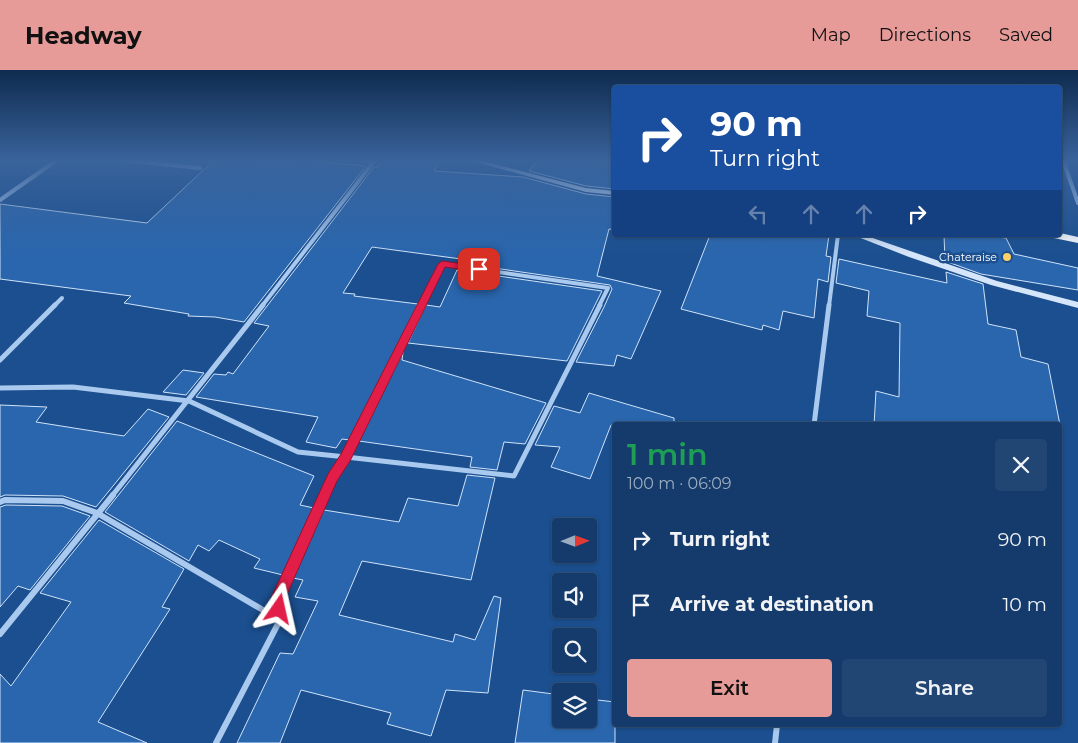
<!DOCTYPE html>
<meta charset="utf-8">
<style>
:root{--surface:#143b6b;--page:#214673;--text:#f1f3f6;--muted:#9dadc1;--line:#33557e;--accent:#e69b98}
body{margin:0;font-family:Montserrat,sans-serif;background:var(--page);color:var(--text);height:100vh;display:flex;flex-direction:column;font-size:19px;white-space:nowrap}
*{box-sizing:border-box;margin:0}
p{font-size:16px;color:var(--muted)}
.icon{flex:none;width:28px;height:28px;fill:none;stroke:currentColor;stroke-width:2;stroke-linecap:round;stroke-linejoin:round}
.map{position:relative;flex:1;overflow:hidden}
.side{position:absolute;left:612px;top:352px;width:450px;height:305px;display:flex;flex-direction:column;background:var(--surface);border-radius:5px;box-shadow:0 1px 4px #0004,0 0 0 1px var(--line)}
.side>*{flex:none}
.banner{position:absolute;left:612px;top:15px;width:450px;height:152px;border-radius:5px;box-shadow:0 1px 4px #0004,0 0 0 1px var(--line);background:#1a4fa0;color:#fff;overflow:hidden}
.needle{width:32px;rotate:89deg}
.tools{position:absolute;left:552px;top:448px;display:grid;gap:10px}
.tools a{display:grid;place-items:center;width:45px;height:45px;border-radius:5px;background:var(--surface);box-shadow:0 1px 4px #0004,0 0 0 1px var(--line);font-size:25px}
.pin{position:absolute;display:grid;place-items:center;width:42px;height:42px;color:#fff;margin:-21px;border-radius:10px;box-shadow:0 2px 8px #0006}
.me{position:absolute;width:55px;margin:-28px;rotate:11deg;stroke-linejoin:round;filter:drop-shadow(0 0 4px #0008)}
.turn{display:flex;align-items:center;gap:18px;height:105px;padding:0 15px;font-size:22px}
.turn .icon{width:65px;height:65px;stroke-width:2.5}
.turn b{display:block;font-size:35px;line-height:42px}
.lanes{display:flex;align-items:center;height:48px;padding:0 15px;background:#0003;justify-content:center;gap:25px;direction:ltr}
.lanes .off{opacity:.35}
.round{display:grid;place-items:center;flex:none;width:52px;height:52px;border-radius:5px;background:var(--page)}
.overview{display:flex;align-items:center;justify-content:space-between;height:85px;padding:0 15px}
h1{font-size:30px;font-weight:600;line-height:38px;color:#1e9e55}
.cta{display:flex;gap:10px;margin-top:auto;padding:10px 15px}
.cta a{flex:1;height:58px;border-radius:5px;background:var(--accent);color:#111;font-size:20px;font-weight:600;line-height:58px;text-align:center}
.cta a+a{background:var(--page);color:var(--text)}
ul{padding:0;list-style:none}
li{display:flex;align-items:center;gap:15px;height:65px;padding:0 15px}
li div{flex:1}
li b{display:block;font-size:19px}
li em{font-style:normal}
header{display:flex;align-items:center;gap:30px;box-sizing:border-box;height:70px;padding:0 25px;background:var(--accent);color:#111}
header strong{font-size:24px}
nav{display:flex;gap:28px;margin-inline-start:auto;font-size:18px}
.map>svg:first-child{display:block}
.building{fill:#2a66ad;stroke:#cfe3fa}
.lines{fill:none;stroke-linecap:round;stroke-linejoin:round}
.street-far2{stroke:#a9c9ee;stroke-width:4}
.street-far1{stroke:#a9c9ee;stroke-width:5}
.street{stroke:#a9c9ee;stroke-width:6}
.secondary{fill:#d6e6fa;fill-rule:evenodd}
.highway{fill:#fff;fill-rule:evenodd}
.route{fill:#e11d48;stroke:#92132f}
.poi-dot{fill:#ffd166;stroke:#1b4f8f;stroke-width:2}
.labels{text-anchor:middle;stroke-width:5;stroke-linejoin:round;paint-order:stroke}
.far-poi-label{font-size:11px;fill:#fff;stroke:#1b4f8f;text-anchor:end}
</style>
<header>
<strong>Headway</strong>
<nav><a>Map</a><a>Directions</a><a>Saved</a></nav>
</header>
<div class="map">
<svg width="1078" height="673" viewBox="0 0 1078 673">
<rect width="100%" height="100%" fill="#1b4f8f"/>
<g class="building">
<path d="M 214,90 L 303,90 L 366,96 L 244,252 L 215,247 L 188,246 L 189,244 L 124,233 L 131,226 L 0,209 L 0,134 L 147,153 Z"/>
<path d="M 383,90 L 440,90 L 434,101 L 523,107 L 586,124 L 615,127 L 615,160 L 609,159 L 597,206 L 661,221 L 631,289 L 617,285 L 614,296 L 576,292 L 604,237 L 612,219 L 610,215 L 460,193 L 461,189 L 372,177 L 343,223 L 355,224 L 354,226 L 418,234 L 350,370 L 342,369 L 336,378 L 306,372 L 318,347 L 196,327 L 214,304 L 226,305 L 228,302 L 233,304 L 269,256 L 254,253 L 374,97 L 378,97 Z"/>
<path d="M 538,90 L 599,90 L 615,94 L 615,119 L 586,116 L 529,101 Z"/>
<path d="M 710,165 L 829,165 L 826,186 L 831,187 L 828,212 L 818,209 L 814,248 L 783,241 L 779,260 L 763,255 L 762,260 L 681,239 Z"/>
<path d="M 944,165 L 977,165 L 1006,168 L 1014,184 L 1078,198 L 1078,220 L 981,204 L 945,191 Z"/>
<path d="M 839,189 L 947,213 L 946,202 L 983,214 L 988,254 L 1016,260 L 1021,287 L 1048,294 L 1060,355 L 874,355 L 876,321 L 899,327 L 900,253 L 867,246 L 869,221 L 836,213 Z"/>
<path d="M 457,200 L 602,221 L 567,291 L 408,273 L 426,235 L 440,237 Z"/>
<path d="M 403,282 L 402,290 L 546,333 L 525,374 L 504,372 L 497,400 L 470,397 L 472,387 L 359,371 Z"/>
<path d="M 183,300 L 204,303 L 186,325 L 163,322 Z"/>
<path d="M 589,323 L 674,348 L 674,355 L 611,355 L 590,409 L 551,397 L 560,377 L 535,375 L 554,336 L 580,343 Z"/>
<path d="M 0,335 L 47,337 L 36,352 L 124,366 L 148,339 L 169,347 L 96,437 L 63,426 L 5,425 L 0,427 Z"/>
<path d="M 177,351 L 314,406 L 300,435 L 314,438 L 283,505 L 254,498 L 260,489 L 219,470 L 209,481 L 198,475 L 189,491 L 105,442 Z"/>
<path d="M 467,405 L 495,408 L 471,510 L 362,491 L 339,545 L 453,572 L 455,564 L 475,570 L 494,526 L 501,528 L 488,623 L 446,620 L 431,666 L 387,654 L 391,643 L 301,620 L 280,673 L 237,673 L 280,583 L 293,584 L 318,531 L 295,527 L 303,510 L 293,508 L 324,440 L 399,452 L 408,428 L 458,436 Z"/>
<path d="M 6,435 L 62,436 L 90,446 L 30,520 L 18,516 L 0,537 L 0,437 Z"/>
<path d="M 99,450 L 184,499 L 162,537 L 170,539 L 98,652 L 147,673 L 0,673 L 0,604 L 11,616 L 71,532 L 40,523 Z"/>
<path d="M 523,620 L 561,625 L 561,649 L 589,649 L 589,629 L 615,632 L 615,673 L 515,673 Z"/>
</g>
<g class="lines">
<g class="street-far2">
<path d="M 123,90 L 200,98"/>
<path d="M 356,90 L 373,92"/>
<path d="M 1063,90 L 1078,133"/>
<path d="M 0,130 L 57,90"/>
<path d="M 54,236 L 62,228"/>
<path d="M 262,236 L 375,90"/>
<path d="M 421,236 L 442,194 L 608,218 L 599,236"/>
<path d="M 829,236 L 838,165"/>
</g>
<g class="street-far1">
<path d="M 0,290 L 55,235"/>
<path d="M 0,318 L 73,317 L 189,331 L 298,382 L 346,387"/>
<path d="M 814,355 L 829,235"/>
<path d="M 346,387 L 514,406 L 600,235"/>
<path d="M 346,387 L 422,235"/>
<path d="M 112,426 L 263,235"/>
<path d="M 324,426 L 332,408 L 346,387"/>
</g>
<g class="street">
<path d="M 0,432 L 5,430 L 63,431 L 97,443 L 280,550"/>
<path d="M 0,564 L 113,425"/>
<path d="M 216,673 L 280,550 L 278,529 L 325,425"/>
<path d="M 775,673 L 777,655"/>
</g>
<g class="secondary">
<path d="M 468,90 L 479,90 L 586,118 L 615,121 L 615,125 L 586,122 Z"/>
<path d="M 853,165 L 864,165 L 997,211 L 1078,232 L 1078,238 L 991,215 L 909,187 Z"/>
</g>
<path class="highway" d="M 1060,163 L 1078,167 L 1078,173 L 1049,167 L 1047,165 L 1060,165 Z"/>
</g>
<linearGradient id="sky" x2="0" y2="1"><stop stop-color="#0f2b4f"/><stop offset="0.49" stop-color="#39639b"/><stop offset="1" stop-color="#39639b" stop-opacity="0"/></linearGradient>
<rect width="1078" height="184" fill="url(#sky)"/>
<path class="route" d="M 442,191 L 479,196 L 484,199 L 479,202 L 445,197 L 350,391 L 337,411 L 285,529 L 286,539 L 284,544 L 279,547 L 274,544 L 271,528 L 328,404 L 341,384 L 438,194 Z"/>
<circle class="poi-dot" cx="1007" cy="187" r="5"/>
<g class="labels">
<g class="far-poi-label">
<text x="997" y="191">Chateraise</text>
</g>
</g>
</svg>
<div class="tools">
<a><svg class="needle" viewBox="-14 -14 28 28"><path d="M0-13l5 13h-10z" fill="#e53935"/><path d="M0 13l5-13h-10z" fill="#9dadc1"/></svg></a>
<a><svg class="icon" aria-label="sound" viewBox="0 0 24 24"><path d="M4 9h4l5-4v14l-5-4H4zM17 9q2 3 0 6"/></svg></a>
<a><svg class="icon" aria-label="search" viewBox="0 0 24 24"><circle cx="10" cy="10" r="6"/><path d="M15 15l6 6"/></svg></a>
<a><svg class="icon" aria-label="layers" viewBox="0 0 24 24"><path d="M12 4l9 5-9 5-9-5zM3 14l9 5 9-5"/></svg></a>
</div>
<div class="pin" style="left:479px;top:199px;background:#d93025"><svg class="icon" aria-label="arrive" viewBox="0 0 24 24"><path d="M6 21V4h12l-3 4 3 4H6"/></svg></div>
<svg class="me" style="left:279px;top:539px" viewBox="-20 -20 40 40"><path d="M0-17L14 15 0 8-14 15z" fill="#e11d48" stroke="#fff" stroke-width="4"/></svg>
<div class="banner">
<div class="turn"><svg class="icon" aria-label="right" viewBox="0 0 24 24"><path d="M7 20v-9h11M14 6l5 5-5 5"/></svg><div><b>90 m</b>Turn right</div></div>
<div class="lanes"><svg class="icon off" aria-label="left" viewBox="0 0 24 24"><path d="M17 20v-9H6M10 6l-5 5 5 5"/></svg><svg class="icon off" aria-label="ahead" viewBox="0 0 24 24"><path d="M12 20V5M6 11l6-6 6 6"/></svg><svg class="icon off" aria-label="ahead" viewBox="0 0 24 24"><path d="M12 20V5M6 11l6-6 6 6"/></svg><svg class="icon" aria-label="right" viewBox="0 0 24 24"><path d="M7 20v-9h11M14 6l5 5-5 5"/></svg></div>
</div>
<section class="side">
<div class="overview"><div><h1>1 min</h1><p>100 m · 06:09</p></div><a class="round"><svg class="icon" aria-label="close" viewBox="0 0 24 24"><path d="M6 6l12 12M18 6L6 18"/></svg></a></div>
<ul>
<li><svg class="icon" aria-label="right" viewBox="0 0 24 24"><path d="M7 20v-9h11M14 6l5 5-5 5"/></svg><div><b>Turn right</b></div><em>90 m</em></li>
<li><svg class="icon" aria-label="arrive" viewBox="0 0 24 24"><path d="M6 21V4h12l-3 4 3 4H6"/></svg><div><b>Arrive at destination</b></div><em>10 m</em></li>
</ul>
<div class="cta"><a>Exit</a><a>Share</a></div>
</section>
</div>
